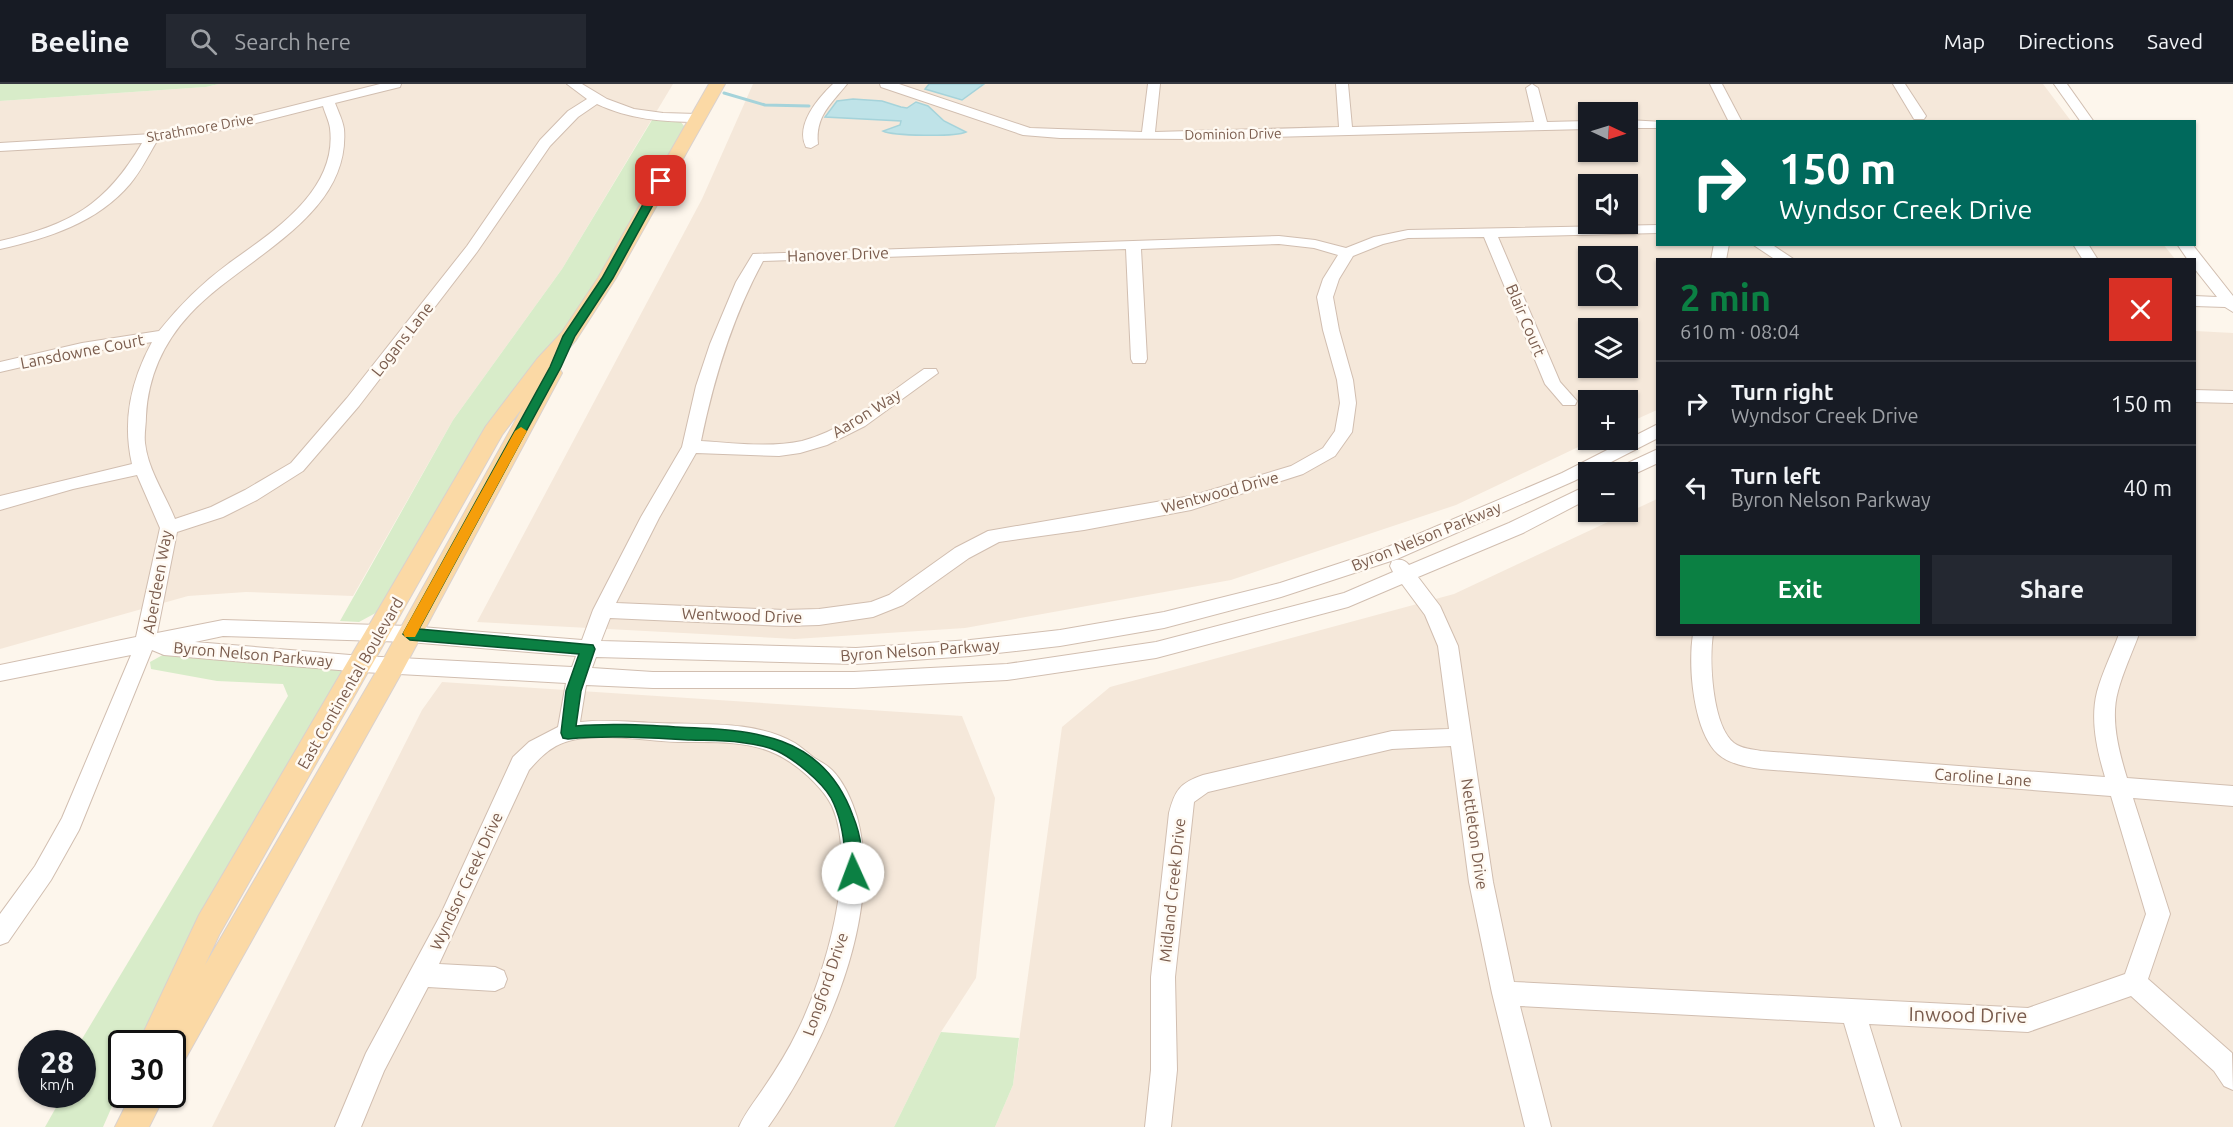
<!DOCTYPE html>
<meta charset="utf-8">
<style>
:root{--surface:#171b24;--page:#242831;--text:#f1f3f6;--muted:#9ea1a6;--line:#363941;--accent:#0b8043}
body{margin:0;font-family:Ubuntu,sans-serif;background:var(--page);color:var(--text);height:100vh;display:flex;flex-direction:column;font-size:22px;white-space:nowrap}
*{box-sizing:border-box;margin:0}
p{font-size:20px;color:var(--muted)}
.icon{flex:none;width:33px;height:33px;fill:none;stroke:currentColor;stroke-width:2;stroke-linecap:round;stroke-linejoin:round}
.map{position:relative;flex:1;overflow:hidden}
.panel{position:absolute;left:1656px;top:174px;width:540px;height:378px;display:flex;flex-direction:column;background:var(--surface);border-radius:0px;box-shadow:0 2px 4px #0004}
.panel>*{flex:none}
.hud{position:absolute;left:1656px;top:36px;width:540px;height:126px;border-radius:0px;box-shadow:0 2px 4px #0004;background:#00695c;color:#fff;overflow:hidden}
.needle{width:39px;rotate:94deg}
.controls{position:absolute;left:1578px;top:18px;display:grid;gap:12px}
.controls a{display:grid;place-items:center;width:60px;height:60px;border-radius:0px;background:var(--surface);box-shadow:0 2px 4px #0004;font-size:30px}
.speed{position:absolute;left:18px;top:946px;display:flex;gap:12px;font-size:30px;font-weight:700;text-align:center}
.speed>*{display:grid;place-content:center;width:78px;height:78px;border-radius:50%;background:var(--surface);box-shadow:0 2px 4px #0004;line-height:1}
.speed small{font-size:15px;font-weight:400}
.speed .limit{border:3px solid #111;border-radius:9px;background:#fff;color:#111}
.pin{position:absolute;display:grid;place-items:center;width:51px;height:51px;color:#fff;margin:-26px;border-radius:12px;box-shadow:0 3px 9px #0006}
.me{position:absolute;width:66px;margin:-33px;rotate:358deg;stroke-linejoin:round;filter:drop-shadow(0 0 4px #0008)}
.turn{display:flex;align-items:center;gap:21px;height:126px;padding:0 24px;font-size:27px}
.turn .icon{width:78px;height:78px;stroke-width:2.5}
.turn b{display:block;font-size:42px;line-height:51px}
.round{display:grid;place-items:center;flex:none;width:63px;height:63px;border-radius:0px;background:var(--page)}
.summary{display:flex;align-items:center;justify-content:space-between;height:102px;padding:0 24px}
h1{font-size:36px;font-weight:600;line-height:45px;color:var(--accent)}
.primary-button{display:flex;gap:12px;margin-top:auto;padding:12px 24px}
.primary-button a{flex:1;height:69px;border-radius:0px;background:var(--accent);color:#fff;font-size:24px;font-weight:600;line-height:69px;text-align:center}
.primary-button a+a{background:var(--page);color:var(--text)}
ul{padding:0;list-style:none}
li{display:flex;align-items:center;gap:18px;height:84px;padding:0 24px;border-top:2px solid var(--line)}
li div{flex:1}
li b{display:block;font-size:22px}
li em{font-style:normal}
header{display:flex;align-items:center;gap:36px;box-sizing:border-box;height:84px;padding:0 30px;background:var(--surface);border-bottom:2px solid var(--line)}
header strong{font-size:28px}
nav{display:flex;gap:33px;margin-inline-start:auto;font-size:21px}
.search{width:420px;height:54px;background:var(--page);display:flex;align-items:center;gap:15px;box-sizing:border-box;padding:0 21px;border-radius:0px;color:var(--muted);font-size:22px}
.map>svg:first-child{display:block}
.residential{fill:#f5e8da;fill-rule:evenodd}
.green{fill:#d8ecc9}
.water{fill:#bfe3e8;stroke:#a5d3da;stroke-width:1.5}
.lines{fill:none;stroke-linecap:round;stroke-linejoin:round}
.stream{stroke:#a5d3da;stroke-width:3}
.minor-casing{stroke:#d1beb0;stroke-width:2}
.major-casing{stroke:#dad1cd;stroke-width:2}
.minor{fill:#fff;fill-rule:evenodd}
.major{fill:#fbd9a5;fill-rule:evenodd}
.route{fill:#0b8043;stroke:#07532c;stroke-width:1.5}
.slow{fill:#f59e0b}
.labels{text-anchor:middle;stroke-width:5;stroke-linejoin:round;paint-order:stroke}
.far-street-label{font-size:14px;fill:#7a5c4d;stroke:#fffaf3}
.street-label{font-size:16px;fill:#7a5c4d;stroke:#fffaf3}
.near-street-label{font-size:20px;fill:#7a5c4d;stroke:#fffaf3}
</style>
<header>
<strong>Beeline</strong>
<div class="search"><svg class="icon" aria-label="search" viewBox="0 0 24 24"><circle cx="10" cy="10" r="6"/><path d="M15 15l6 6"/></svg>Search here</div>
<nav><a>Map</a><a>Directions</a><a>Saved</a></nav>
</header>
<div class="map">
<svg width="2233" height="1043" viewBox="0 0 2233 1043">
<rect width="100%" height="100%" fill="#fdf6ec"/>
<g class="residential">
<path d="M 219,0 L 673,0 L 562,185 L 453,336 L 353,512 L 246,508 L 188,512 L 0,565 L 0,17 L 206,3 Z"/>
<path d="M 753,0 L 2043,0 L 2071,37 L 1658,38 L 1658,160 L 2163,160 L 2175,175 L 1658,176 L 1657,326 L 1628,339 L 1628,316 L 1588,316 L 1588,356 L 1593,356 L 1456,421 L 1231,496 L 965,544 L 795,555 L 477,538 L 702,115 ZM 1588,28 L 1628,28 L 1628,68 L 1588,68 ZM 1588,100 L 1628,100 L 1628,140 L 1588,140 ZM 1588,172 L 1628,172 L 1628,212 L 1588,212 ZM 1588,244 L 1628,244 L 1628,284 L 1588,284 Z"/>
<path d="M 2195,247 L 2233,249 L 2233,1043 L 995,1043 L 1013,1001 L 1062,643 L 1110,603 L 1454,510 L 1657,415 L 1658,550 L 2194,550 Z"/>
<path d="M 442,598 L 962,632 L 995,714 L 976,894 L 941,948 L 894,1043 L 212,1043 L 422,626 Z"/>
</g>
<g class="green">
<path d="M 0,0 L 219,0 L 206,3 L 0,17 Z"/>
<path d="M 652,36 L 680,37 L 684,42 L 684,47 L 572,237 L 383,525 L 359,538 L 340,537 L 453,336 L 562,185 Z"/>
<path d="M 168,568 L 341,581 L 341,596 L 142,960 L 122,960 L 121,1002 L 103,1043 L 45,1043 L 63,1011 L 82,1011 L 82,960 L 79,960 L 288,612 L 283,600 L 217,597 L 151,585 L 150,578 Z"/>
<path d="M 941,948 L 1019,954 L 1013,1001 L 995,1043 L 894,1043 Z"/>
</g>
<g class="water">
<path d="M 929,0 L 984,0 L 962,16 L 925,5 Z"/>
<path d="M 853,15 L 882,17 L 901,23 L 907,24 L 916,18 L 928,22 L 944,37 L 966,48 C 955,53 893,52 883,47 L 900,41 L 901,37 L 825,33 L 837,17 Z"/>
</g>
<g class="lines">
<path class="stream" d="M 724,9 L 765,21 L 809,22"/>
<defs>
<g id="minor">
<path d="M 380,0 L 401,0 L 400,3 L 335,19 C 338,27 343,37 344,45 C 351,134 240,175 190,230 C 163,259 148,293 146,332 C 146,341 144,350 145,359 C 148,386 165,410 175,435 L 211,423 L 245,406 L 291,379 L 347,314 L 467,162 L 540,56 L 568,27 L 587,15 L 567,0 L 582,0 L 607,15 L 634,25 L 663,29 L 697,30 L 704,34 L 697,38 C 662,38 629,35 597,20 L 578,33 L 550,62 L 477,168 L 359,322 L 303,387 L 257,416 L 223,433 L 177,448 L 157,549 L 223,536 L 409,542 L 582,556 L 593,526 L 641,433 L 682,363 L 696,302 L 710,260 L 736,198 L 753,170 L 1279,152 L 1315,156 L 1346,164 L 1374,153 L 1408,146 L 1658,141 L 1658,149 L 1498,153 L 1560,298 L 1577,317 L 1575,321 L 1563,321 L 1545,300 L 1484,153 L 1408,154 L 1383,160 L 1353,172 L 1339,195 L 1333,213 L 1339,246 L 1353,296 L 1356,319 L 1352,348 L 1335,372 L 1303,390 L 1191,426 L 1084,446 L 999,458 L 969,474 L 903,521 L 873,533 L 819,541 L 784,542 L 610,534 L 601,557 L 856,564 L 970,556 L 1060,546 L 1164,528 L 1280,499 L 1383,465 L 1562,389 L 1658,340 L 1658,354 L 1574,397 L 1397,475 L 1281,513 L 1164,544 L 1060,562 L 970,572 L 856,580 L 596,573 L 592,584 L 653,588 L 854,588 L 1007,580 L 1156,558 L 1344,509 L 1393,488 L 1390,482 L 1392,477 C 1400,475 1404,475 1409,481 L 1509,439 L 1588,401 L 1588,415 L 1523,449 L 1418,493 L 1440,522 L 1458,562 L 1493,798 L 1514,898 L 2028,924 L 2125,890 L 2146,830 L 2111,712 L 1761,685 C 1747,683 1729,680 1718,670 C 1693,647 1688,582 1693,550 L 1713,550 C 1709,576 1712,642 1734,659 C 1742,665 1752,665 1761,667 L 2105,693 C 2097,666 2090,636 2097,608 C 2102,589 2112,569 2119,550 L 2139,550 C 2132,569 2123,588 2118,607 C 2110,635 2119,668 2127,694 L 2233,702 L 2233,722 L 2133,714 L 2170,830 L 2148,895 L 2232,969 L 2233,1006 L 2224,1002 L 2214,987 L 2131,912 L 2028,948 L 1869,940 L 1901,1043 L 1875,1043 L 1844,939 L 1520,922 L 1551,1043 L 1525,1043 L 1492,909 L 1469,798 L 1451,662 L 1392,665 L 1208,708 L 1194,718 L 1175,893 L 1177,986 L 1171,1043 L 1145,1043 L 1151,986 L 1151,893 L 1169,729 C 1175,706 1180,699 1203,691 L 1392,647 L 1449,645 L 1438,562 L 1425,531 L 1402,500 L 1348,523 L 1156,574 L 1007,596 L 854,604 L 653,604 L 586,601 L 580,638 C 606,635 631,638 657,639 C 702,641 755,636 795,659 C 801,663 807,668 813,673 C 819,677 826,680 832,686 C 844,698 852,717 857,733 C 884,831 824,964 768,1043 L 739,1043 C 745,1029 755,1017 763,1005 C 776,986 788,967 798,946 C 825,891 858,781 832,722 C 822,702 797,680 776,670 C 747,656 710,658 678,658 C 643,657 587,645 556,662 C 545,668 537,677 529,686 L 439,880 L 495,883 L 504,887 L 507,895 L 504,903 L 495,907 L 428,903 L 384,987 L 361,1043 L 335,1043 L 366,969 L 440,832 L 513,673 L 529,658 L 558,643 L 566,599 L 362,588 L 164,571 L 152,566 L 79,746 L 51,796 L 8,858 L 0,861 L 0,830 L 35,782 L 62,734 L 131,571 L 0,597 L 0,581 L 136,553 L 160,444 L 137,391 L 73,405 L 0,426 L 0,412 L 132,380 C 122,336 131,297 152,258 L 82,269 L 0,288 L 0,278 L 82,259 L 159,247 C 179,222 202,199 228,180 C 272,148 338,107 330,44 C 329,37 325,29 323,22 L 240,43 L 157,57 C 148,72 141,87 130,100 C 97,139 48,154 0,165 L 0,157 C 70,141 106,121 142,59 L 0,67 L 0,59 L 152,50 L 240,35 ZM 1279,160 L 1314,164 L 1338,171 L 1323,195 L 1317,213 L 1323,246 L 1337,296 L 1340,319 L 1335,347 L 1323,364 L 1291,382 L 1191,412 L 988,447 L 955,464 L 889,511 L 871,518 L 819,525 L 784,526 L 616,519 L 659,434 L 696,369 L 779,372 L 800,369 L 827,361 L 865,342 L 938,289 L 936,285 L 924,285 C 886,311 847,345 802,357 C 769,364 734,359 701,357 C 714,294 732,234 763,177 L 1126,165 L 1131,275 L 1133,279 L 1145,279 L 1147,275 L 1141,165 ZM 223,552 L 409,558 L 576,572 L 572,583 L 362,572 L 195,558 Z"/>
<path d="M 833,0 L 847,0 C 831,20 815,32 818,60 L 811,64 L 806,63 C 795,41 818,14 833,0 Z"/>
<path d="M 880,0 L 899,0 L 1030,44 L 1142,48 L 1148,0 L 1160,0 L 1155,48 L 1339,43 L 1336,0 L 1348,0 L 1352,43 L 1534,38 L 1526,4 L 1532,0 L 1538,4 L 1547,38 L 1588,37 L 1588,45 L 1187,55 L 1060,54 L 1023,51 L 881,3 Z"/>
<path d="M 1710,0 L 1722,0 L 1742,38 L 1729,38 Z"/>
<path d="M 1893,0 L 1905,0 L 1926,32 L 1924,35 L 1914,35 Z"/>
<path d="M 2054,0 L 2067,0 L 2094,38 L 2081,38 Z"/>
<path d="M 1628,36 L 1663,38 L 1658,38 L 1658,44 L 1628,44 Z"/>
<path d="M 1714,160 L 1729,160 L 1726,176 L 1711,176 Z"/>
<path d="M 1752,160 L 1771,160 L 1795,176 L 1776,176 Z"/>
<path d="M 2073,160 L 2088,160 L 2098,176 L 2083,176 Z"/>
<path d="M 2177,160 L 2192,160 L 2233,212 L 2233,228 L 2225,223 L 2194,222 L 2194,212 L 2217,213 L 2194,184 L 2194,176 L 2188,176 Z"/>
<path d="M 2194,306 L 2233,307 L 2233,319 L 2194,318 Z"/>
<path d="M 1658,365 L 1658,379 L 1628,393 L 1628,388 L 1614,388 L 1617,384 Z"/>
</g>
<g id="major">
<path d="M 709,0 L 725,0 L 616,194 L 576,256 L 553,283 L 559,284 L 562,289 L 402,588 L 183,979 L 172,983 L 172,960 L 138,960 L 199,831 L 486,342 L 537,275 L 562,248 L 598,194 ZM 523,323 L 384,574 L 205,881 L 219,851 L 502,351 Z"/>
<path d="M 131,1011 L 165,1011 L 149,1043 L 115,1043 Z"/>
</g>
</defs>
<use href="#minor" class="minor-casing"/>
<use href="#major" class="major-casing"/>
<use href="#minor" class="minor"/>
<use href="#major" class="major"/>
</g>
<path class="route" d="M 657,95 L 666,97 L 613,194 L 575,252 L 561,283 L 419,545 L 593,561 L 595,565 L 581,607 L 576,642 C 610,639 643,641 677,643 C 753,646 823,649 853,732 C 860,749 866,776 858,794 L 853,796 L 847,794 C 844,786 846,780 845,772 C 844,753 840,731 831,714 C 822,698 794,675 777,667 C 751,656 719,657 691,656 C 650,654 609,651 568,655 L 563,654 L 561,649 L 566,607 L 579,570 L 410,556 L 403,550 L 550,283 L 563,252 L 602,194 Z"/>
<path class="slow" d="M 521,343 L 527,347 L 415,553 L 405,553 L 403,549 L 405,545 L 515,347 Z"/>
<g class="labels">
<g class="far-street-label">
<text transform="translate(200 44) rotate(-10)" y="5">Strathmore Drive</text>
<text transform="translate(1233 50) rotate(-1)" y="5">Dominion Drive</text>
</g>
<g class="street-label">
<text transform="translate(838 170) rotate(-2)" y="6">Hanover Drive</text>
<text transform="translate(1526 236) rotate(67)" y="6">Blair Court</text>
<text transform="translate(402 255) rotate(-52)" y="6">Logans Lane</text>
<text transform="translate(82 267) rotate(-11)" y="6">Lansdowne Court</text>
<text transform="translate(866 329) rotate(-32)" y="6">Aaron Way</text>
<text transform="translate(1220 408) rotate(-15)" y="6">Wentwood Drive</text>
<text transform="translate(1426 452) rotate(-22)" y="6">Byron Nelson Parkway</text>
<text transform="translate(157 498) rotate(-80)" y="6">Aberdeen Way</text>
<text transform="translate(742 531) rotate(2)" y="6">Wentwood Drive</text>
<text transform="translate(920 566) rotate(-4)" y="6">Byron Nelson Parkway</text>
<text transform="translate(253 570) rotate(5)" y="6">Byron Nelson Parkway</text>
<text transform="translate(350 599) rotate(-60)" y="6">East Continental Boulevard</text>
<text transform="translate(1983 693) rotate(4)" y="6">Caroline Lane</text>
<text transform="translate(1475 750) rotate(82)" y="6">Nettleton Drive</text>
<text transform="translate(466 797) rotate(-65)" y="6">Wyndsor Creek Drive</text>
<text transform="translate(1172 806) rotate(-84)" y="6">Midland Creek Drive</text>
<text transform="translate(825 900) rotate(-71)" y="6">Longford Drive</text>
</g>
<g class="near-street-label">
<text transform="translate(1968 931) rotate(1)" y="7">Inwood Drive</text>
</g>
</g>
</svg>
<div class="controls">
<a><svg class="needle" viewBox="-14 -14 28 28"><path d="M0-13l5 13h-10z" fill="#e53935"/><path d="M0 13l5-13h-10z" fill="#9ea1a6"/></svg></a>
<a><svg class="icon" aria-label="sound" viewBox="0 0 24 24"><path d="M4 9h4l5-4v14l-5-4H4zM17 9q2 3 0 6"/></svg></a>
<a><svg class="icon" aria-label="search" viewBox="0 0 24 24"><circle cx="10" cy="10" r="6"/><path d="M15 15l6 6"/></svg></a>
<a><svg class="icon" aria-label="layers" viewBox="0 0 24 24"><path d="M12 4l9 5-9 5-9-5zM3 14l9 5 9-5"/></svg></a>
<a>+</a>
<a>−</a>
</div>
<div class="speed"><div>28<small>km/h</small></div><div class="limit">30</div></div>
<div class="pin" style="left:661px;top:97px;background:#d93025"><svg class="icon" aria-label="arrive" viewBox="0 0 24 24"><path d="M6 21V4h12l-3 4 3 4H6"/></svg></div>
<svg class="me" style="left:853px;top:789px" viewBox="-20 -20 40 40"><circle r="19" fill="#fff"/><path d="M0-13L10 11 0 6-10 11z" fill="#0b8043"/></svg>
<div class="hud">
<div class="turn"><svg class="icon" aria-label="right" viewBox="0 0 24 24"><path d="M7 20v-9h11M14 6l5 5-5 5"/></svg><div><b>150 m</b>Wyndsor Creek Drive</div></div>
</div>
<section class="panel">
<div class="summary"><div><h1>2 min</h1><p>610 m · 08:04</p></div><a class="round" style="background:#d93025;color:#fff"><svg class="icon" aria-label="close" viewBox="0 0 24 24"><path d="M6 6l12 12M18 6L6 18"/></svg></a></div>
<ul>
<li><svg class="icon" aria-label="right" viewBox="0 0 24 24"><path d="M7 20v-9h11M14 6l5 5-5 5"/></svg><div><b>Turn right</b><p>Wyndsor Creek Drive</p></div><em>150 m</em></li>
<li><svg class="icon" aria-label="left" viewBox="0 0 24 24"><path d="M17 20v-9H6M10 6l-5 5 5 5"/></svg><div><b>Turn left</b><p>Byron Nelson Parkway</p></div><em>40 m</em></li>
</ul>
<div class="primary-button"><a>Exit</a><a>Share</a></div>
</section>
</div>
